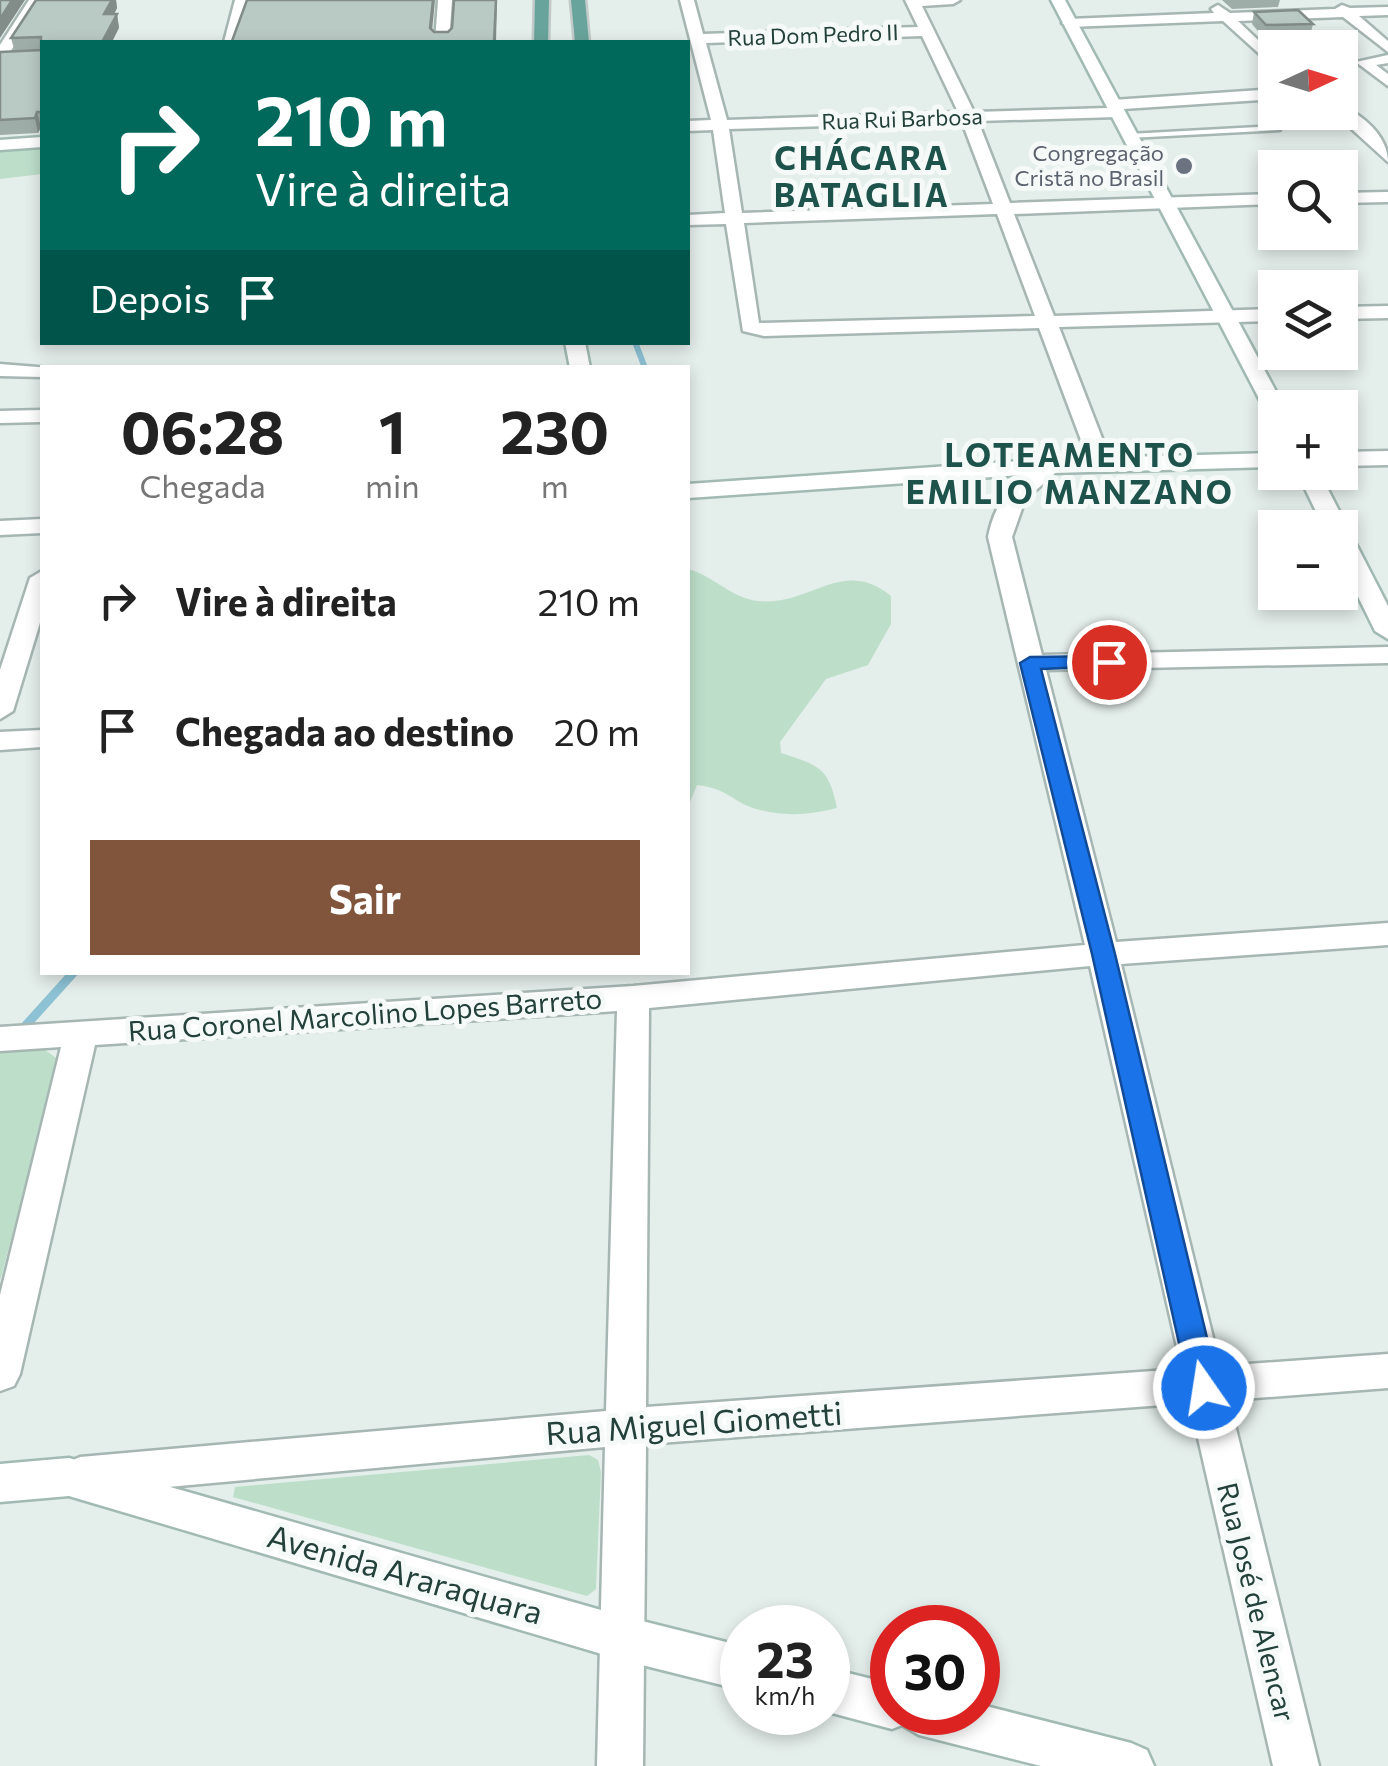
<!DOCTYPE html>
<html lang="pt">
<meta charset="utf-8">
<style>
:root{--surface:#fff;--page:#f6f6f6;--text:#222;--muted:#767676;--accent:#81543c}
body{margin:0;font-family:Commissioner,sans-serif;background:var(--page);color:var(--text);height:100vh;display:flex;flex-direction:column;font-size:38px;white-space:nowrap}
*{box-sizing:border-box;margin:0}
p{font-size:32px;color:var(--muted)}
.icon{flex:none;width:55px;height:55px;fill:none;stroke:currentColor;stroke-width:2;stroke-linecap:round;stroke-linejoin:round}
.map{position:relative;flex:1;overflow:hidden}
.panel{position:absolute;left:40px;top:365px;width:650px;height:610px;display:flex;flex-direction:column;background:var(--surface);border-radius:0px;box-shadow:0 5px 15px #0003}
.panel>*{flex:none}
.guide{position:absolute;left:40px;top:40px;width:650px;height:305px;border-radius:0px;box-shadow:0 5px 15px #0003;background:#00695c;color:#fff;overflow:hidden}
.needle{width:65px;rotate:86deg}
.controls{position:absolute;left:1258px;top:30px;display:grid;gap:20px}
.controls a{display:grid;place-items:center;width:100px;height:100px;border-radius:0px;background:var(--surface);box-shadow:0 5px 15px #0003;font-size:50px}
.speed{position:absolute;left:720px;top:1605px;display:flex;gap:20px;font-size:50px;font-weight:700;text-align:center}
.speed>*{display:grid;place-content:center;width:130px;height:130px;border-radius:50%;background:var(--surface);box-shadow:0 5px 15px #0003;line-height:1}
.speed small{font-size:25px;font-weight:400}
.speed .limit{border:15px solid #d22;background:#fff;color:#111}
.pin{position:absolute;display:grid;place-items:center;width:85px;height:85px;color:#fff;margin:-42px;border:5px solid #fff;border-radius:50%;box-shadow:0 2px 10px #0007}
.me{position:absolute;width:110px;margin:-55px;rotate:347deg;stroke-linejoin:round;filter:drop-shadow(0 0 8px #0008)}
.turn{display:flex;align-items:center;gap:35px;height:210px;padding:0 50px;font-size:45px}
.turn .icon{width:130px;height:130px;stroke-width:2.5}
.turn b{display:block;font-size:70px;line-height:85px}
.then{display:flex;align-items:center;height:95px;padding:0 50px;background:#0003;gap:20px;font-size:38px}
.eta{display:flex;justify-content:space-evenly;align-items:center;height:170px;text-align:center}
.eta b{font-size:60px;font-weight:700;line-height:70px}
.button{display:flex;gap:20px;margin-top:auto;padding:20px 50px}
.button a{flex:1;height:115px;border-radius:0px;background:var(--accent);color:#fff;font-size:40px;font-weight:700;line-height:115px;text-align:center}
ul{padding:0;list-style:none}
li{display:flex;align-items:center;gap:30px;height:130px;padding:0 50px}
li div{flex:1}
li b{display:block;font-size:38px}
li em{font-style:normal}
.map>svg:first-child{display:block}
.green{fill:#bddfca}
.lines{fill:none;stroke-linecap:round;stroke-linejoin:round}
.stream-far1{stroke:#8cc2d4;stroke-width:6}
.stream{stroke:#8cc2d4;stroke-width:9}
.lane-casing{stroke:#a6b6b3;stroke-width:5}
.street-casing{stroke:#a6b6b3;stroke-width:5}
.secondary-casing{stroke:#a2bab4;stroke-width:5}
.primary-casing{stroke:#c1cac8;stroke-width:5}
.lane{fill:#fff;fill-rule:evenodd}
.street{fill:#fff;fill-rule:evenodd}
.secondary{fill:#fff;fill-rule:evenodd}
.primary{fill:#68a49b;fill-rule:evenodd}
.wall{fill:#9fada9}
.shaded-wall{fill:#828d89}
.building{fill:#b9c9c4;stroke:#828d89;stroke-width:2.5}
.route{fill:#1a73e8;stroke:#114b97;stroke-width:2.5}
.worship-dot{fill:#6b7280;stroke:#f5faf8;stroke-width:4}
.labels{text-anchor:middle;stroke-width:10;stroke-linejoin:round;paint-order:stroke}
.far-street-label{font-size:22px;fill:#23403b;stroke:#f5faf8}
.far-worship-label{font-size:22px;fill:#5b616d;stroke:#f5faf8;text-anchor:end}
.street-label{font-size:28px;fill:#23403b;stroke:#f5faf8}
.far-district-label{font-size:32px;font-weight:bold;letter-spacing:2.5px;fill:#1e534c;stroke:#f5faf8}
.near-street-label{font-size:32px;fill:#23403b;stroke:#f5faf8}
</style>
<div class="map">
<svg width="1388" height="1766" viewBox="0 0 1388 1766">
<rect width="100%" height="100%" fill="#e4eeeb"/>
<g class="green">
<path d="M 42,146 L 42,174 L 0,179 L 0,150 Z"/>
<path d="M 688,569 C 714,576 731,598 758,601 C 810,607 842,556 891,596 L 891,624 L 868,665 L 826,679 L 780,742 L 781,753 C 818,765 829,767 837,808 C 811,815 783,817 756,809 C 732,802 730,789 697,785 L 688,807 Z"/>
<path d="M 45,1050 L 59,1060 L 0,1281 L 0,1053 Z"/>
<path d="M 589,1455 L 598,1460 L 601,1472 L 596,1589 L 587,1596 L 233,1497 L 235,1487 Z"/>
</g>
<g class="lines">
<path class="stream-far1" d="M 635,342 L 645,368"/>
<path class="stream" d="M 19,1033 L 74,972"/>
<defs>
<path id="lane" d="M 1277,126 L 1280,126 L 1280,130 L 1129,138 L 1125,136 L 1129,134 Z"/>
<g id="street">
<path d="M 29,0 L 43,0 L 5,60 L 0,61 L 0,45 Z"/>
<path d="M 235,0 L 249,0 L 238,42 L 224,42 Z"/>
<path d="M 438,0 L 452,0 L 449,42 L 435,42 Z"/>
<path d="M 680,0 L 694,0 L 703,34 L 918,27 L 905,0 L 960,0 L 953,4 L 922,6 L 974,112 L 1107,108 L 1107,102 L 1113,100 L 1275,89 L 1275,99 L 1123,109 L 1123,115 L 1117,117 L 978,121 L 1010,203 L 1275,194 L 1275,204 L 1014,214 L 1054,316 L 1275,309 L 1275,321 L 1059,327 L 1112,464 L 1101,471 L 1090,464 L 1039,328 L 764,336 L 743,331 L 726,224 L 688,225 L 688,215 L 725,213 L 713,130 L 688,131 L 688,121 L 711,120 ZM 922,36 L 958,112 L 727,120 L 706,43 ZM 962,122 L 993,204 L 742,213 L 729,129 ZM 997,214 L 1035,316 L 759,323 L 744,223 Z"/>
<path d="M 1218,5 L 1230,13 L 1335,9 L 1342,5 L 1350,8 L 1388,7 L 1388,15 L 1359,16 L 1388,41 L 1388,52 L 1343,17 L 1238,21 L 1275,56 L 1275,68 L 1223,21 L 1069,27 L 1062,23 L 1069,19 L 1214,13 L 1211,9 Z"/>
<path d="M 1388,55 L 1388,63 L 1376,65 L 1388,74 L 1388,86 L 1356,62 Z"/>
<path d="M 1340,105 C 1363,115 1388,136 1388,162 L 1334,113 L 1340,112 Z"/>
<path d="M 1388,192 L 1388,202 L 1340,203 L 1340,193 Z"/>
<path d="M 1388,306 L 1388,318 L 1340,319 L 1340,307 Z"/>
<path d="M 0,364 L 50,368 L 42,368 L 42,377 L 0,376 Z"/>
<path d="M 42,410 L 42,422 L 0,423 L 0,411 Z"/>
<path d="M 1388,451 L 1388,465 L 1340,466 L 1340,452 Z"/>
<path d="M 1052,459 L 1063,466 L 1025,500 L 1012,537 L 1042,655 L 1388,647 L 1388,663 L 1046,670 L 1116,942 L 1388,923 L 1388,945 L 1121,964 L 1220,1366 L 1388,1354 L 1388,1388 L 1229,1400 L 1319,1766 L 1273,1766 L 1190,1403 L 646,1444 L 643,1766 L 597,1766 L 605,1447 L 80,1495 L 66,1489 L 60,1476 L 66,1463 L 80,1457 L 606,1411 L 617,1011 L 95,1045 L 20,1374 L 14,1386 L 0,1391 L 0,1295 L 61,1047 L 0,1051 L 0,1027 L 633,986 L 1085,945 L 988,537 C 994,504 1017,468 1052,459 ZM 1090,966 L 1182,1369 L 646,1407 L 649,1008 Z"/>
<path d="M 42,519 L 42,533 L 0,535 L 0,521 Z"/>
<path d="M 42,571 L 42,616 L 13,711 L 0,719 L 0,670 L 30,578 Z"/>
<path d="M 42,730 L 42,747 L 0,750 L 0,732 Z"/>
</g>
<g id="secondary">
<path d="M 1051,0 L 1065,0 L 1285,408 L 1275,408 L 1275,414 L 1264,408 Z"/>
<path d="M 42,137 L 42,147 L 0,150 L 0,140 Z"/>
<path d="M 565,342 L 585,342 L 590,368 L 570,368 Z"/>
<path d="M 1275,453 L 1275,467 L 1052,473 L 688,498 L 688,484 L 1052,459 Z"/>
<path d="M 1297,472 L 1319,472 L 1388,606 L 1388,639 L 1375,631 L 1340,560 L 1340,528 L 1324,528 Z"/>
<path d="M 69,1458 L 622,1616 L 742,1646 L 742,1690 L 622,1660 L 69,1496 L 0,1502 L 0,1464 Z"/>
<path d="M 828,1668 L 892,1684 L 892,1712 L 978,1712 L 978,1704 L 1131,1743 L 1147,1750 L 1154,1766 L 1041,1766 L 919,1735 L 902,1725 L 892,1729 L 828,1712 Z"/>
</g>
<g id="primary">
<path d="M 535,0 L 549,0 L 548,42 L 534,42 Z"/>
<path d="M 571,0 L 585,0 L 589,42 L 575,42 Z"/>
</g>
</defs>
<use href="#lane" class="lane-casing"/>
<use href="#street" class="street-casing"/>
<use href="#secondary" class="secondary-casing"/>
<use href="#primary" class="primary-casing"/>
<use href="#lane" class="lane"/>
<use href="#street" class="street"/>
<use href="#secondary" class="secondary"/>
<use href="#primary" class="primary"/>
</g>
<g class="wall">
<path d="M 36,0 L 116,0 L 117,8 L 114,14 L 117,14 L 119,28 L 42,42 L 42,127 L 41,127 L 38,133 L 0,135 L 0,52 L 15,52 L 11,38 Z"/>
<path d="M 1222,0 L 1280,0 L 1278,7 L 1232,9 Z"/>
<path d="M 1254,12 L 1313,24 L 1310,36 L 1263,37 L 1252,24 Z"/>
</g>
<g class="shaded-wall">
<path d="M 12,0 L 25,0 L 0,38 L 0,19 Z"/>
<path d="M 112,0 L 116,0 L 117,8 L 107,28 L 104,14 Z"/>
<path d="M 433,0 L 435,0 L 431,42 L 430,28 Z"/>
<path d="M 496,0 L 497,0 L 496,42 L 494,42 Z"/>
<path d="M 117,14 L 119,28 L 112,42 L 102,42 Z"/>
<path d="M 37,112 L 41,127 L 38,133 L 35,118 Z"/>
</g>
<g class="building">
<path d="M 0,0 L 12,0 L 0,19 Z"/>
<path d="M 36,0 L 112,0 L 104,14 L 117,14 L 102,42 L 42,42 L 42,112 L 37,112 L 35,118 L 0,120 L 0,52 L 41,50 L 41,37 L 11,38 Z"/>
<path d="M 247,0 L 433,0 L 430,28 L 434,32 L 448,32 L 452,28 L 454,0 L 496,0 L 494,42 L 212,42 L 232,41 Z"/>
<path d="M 1298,10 L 1313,24 L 1266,25 L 1254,12 Z"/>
</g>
<path class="route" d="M 1109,656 L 1116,657 L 1116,666 L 1041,669 L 1115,954 L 1219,1388 L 1215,1397 L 1204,1401 L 1193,1397 L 1189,1388 L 1092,954 L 1020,663 L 1030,657 Z"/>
<circle class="worship-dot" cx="1184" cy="166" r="10"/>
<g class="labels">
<g class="far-street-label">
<text transform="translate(813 35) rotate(-2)" y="8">Rua Dom Pedro II</text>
<text transform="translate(902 119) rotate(-2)" y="8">Rua Rui Barbosa</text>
</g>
<g class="far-worship-label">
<text x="1164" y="161">Congregação<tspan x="1164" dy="25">Cristã no Brasil</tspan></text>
</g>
<g class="street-label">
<text transform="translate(365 1015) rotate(-4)" y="10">Rua Coronel Marcolino Lopes Barreto</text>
<text transform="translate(1256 1602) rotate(76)" y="10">Rua José de Alencar</text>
</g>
<g class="far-district-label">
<text x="862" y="170">CHÁCARA<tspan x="862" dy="37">BATAGLIA</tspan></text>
<text x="1070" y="467">LOTEAMENTO<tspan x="1070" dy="37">EMILIO MANZANO</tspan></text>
</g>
<g class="near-street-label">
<text transform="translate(694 1424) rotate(-4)" y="11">Rua Miguel Giometti</text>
<text transform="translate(405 1575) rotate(16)" y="11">Avenida Araraquara</text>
</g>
</g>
</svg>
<div class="controls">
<a><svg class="needle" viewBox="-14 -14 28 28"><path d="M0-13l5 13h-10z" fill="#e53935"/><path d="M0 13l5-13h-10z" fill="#767676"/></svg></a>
<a><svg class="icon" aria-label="search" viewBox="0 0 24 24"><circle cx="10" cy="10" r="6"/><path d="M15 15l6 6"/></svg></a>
<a><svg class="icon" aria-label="layers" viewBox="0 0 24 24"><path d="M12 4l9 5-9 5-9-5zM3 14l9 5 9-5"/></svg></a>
<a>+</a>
<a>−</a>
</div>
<div class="speed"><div>23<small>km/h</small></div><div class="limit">30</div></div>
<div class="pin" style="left:1109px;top:662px;background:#d93025"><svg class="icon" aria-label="arrive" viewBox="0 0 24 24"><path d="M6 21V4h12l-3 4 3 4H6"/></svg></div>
<svg class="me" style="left:1204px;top:1388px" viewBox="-20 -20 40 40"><circle r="17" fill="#1a73e8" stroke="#fff" stroke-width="3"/><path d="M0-11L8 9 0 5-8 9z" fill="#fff"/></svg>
<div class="guide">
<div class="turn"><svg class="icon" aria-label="right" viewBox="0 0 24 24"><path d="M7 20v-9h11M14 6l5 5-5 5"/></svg><div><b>210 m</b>Vire à direita</div></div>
<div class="then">Depois<svg class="icon" aria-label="arrive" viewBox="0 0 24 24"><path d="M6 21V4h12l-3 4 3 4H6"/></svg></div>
</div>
<section class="panel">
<div class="eta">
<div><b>06:28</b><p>Chegada</p></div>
<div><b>1</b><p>min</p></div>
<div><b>230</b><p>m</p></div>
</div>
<ul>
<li><svg class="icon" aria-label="right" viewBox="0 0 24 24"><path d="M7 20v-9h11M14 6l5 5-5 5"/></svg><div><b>Vire à direita</b></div><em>210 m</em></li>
<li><svg class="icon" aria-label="arrive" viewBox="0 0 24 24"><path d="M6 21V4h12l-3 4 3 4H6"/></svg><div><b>Chegada ao destino</b></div><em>20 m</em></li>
</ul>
<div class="button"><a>Sair</a></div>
</section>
</div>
